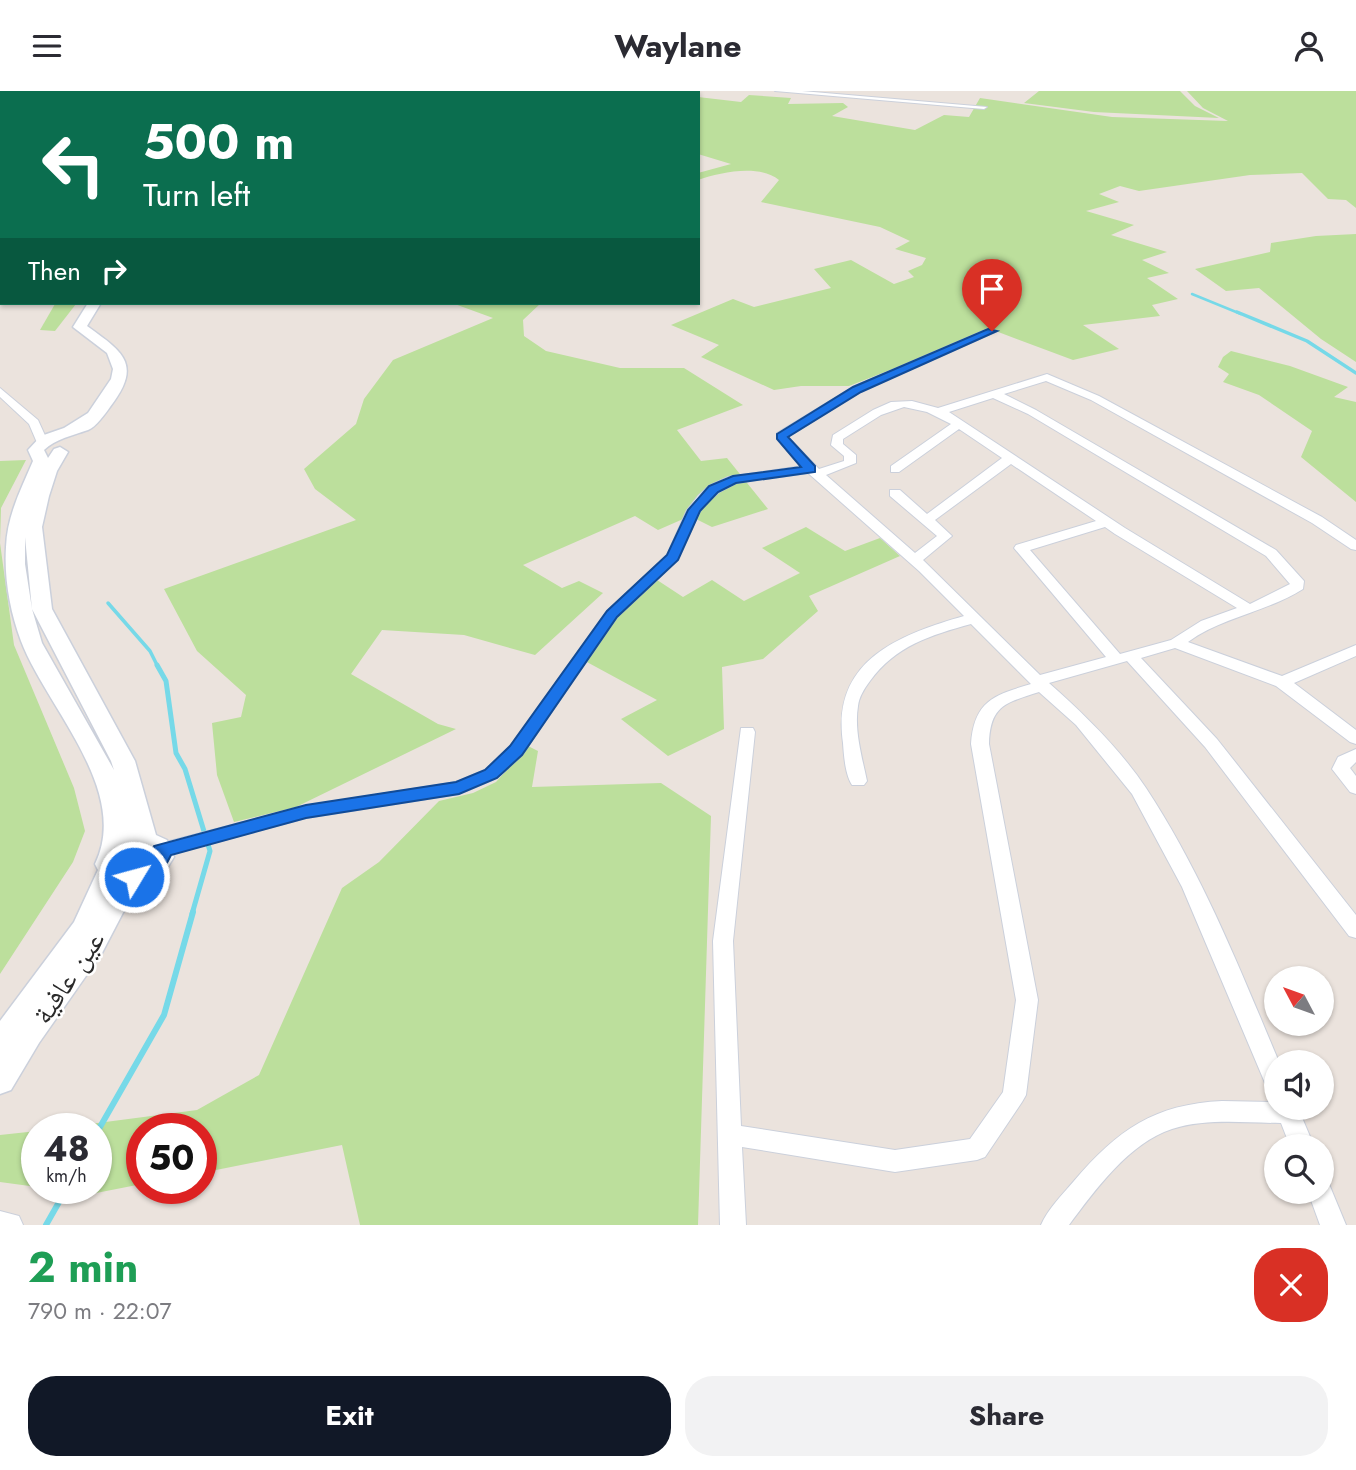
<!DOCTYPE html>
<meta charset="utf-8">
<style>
:root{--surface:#fff;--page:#f2f2f3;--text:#2b2b33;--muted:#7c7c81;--accent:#111827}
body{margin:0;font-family:Jost,"Noto Naskh Arabic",sans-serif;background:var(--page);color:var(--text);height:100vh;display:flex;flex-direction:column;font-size:26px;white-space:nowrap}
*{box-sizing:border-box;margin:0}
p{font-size:23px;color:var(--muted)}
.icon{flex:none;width:38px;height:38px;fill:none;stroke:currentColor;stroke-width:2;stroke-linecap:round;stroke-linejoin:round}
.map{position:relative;height:1134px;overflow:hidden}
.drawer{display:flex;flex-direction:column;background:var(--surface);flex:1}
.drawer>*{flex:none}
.banner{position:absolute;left:0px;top:0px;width:700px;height:214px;box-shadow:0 2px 5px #0004;background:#0b6e4f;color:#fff;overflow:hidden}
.needle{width:46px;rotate:311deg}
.tools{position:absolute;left:1264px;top:875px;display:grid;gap:14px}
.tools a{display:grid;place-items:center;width:70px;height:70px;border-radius:50%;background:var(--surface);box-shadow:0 2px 5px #0004;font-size:35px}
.speed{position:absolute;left:21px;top:1022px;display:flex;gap:14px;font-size:35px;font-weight:700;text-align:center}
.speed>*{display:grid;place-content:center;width:91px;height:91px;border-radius:50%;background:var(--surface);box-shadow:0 2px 5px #0004;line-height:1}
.speed small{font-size:18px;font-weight:400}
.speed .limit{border:10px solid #d22;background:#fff;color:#111}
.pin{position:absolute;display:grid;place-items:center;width:60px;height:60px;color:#fff;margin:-72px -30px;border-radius:50% 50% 50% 0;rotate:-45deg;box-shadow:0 0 7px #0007}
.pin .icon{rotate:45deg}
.me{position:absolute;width:77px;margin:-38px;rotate:53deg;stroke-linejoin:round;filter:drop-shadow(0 0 5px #0008)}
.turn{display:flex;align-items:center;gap:24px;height:147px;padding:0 28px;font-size:32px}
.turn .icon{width:91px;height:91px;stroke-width:2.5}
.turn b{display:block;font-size:49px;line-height:60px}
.then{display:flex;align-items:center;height:66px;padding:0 28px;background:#0003;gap:14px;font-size:26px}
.round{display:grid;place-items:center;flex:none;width:74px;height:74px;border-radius:28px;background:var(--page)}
.head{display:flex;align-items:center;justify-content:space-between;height:119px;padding:0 28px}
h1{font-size:42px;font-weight:700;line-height:52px;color:#1e9e55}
.button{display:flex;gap:14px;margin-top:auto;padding:14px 28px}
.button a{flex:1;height:80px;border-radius:28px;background:var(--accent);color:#fff;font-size:28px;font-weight:700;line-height:80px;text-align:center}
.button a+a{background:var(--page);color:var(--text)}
header{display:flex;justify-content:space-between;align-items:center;height:91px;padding:0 28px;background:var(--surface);font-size:32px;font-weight:700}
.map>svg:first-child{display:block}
.green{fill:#bcdf9c}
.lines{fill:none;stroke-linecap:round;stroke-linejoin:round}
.stream-far3{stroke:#76d9e8;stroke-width:2.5}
.stream-far2{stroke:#76d9e8;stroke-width:3.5}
.stream-far1{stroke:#76d9e8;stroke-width:5}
.stream{stroke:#76d9e8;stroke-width:6}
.minor-casing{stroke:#cbd0db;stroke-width:2}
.tertiary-casing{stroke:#cbd0db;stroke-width:3}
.secondary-casing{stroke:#cbd0db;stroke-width:3}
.minor{fill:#fff;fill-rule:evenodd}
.tertiary{fill:#fff;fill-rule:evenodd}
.secondary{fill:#fff;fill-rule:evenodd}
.route{fill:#1a73e8;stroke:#114b97;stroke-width:2}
.labels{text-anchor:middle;stroke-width:5;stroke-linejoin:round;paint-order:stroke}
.near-street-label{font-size:28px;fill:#2a2a2a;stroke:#fff}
</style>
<header><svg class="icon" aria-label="menu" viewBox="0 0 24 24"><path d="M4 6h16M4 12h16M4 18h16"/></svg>Waylane<svg class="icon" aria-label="person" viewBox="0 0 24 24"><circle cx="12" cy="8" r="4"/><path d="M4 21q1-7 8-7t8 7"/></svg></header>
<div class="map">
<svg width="1356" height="1134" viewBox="0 0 1356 1134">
<rect width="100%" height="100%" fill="#ebe3dd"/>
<g class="green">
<path d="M 1039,0 L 1180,0 L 1195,15 L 1219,27 L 1094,21 L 1024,12 Z"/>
<path d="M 1187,0 L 1356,0 L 1356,117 L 1346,109 L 1328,108 L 1302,82 L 1250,84 L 1139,100 L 1120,95 L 1099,103 L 1119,111 L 1086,120 L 1134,134 L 1111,144 L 1167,161 L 1142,169 L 1169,182 L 1147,187 L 1178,208 L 1152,214 L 1160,225 L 1083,234 L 1119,258 L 1073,269 L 993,239 L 849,295 L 801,295 L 774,299 L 701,266 L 719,254 L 671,234 L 733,208 L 754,216 L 831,197 L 814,178 L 851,169 L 894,193 L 914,186 L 908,180 L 922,174 L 926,167 L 895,158 L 910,150 L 880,136 L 761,111 L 779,89 C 759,73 721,81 698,89 L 698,82 L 731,73 L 698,63 L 698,6 L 741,11 L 749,4 L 791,7 L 788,13 L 843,12 L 848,16 L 832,25 L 915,39 L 944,24 L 969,26 L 980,7 L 1112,26 L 1228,30 L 1203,17 Z"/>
<path d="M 1356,143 L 1356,271 L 1321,248 L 1259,197 L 1226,200 L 1195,178 L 1270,161 L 1271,152 L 1316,145 Z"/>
<path d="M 452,212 L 541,212 L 523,229 L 524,245 L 546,260 L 620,277 L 684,277 L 743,314 L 677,339 L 701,370 L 727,367 L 768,418 L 712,436 L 690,425 L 658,439 L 635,425 L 523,474 L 562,497 L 579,490 L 603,502 L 535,564 L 464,544 L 382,539 L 351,583 L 438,633 L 456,638 L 296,716 L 234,731 L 217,684 L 212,632 L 241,626 L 246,604 L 197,560 L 164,498 L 356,429 L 315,398 L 304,378 L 356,333 L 364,308 L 393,269 L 493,227 Z"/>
<path d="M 55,213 L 76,213 L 55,240 L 40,239 Z"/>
<path d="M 1231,260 L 1290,275 L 1348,296 L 1334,306 L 1356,311 L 1356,411 L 1301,366 L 1312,340 L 1259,304 L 1223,291 L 1229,283 L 1218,276 L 1223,266 Z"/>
<path d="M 26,369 L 1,417 L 0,452 L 14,554 L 74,697 L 85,740 L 73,771 L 0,883 L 0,370 Z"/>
<path d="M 806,436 L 845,460 L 880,447 L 900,465 L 809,505 L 818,520 L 763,568 L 722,576 L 724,638 L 668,665 L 621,628 L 657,609 L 585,570 L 591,555 L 651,485 L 683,506 L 712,489 L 744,510 L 800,482 L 762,457 Z"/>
<path d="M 528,655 L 538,660 L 532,696 L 661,692 L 711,725 L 698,1134 L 360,1134 L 342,1054 L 201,1082 L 201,1038 L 142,1038 L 142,1093 L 91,1103 L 48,1097 L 96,1097 L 96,1038 L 52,1038 L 197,1019 L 259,984 L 342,797 L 379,771 L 439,710 L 473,702 L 496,691 Z"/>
<path d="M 37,1040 L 37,1096 L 0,1091 L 0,1044 Z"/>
</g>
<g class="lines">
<path class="stream-far3" d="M 1192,203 L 1241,223"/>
<g class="stream-far2">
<path d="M 1237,221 L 1307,250 L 1356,282"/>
<path d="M 108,512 L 150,560 L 158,576"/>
</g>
<path class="stream-far1" d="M 157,574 L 166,590 L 176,662 L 185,678 L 210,760 L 192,823"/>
<g class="stream">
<path d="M 96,1043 L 164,924 L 193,821"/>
<path d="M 46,1134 L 67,1097"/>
</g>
<defs>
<g id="minor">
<path d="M 148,0 L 203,0 L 207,2 L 150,2 Z"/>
<path d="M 775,0 L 802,0 L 987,16 L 984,18 Z"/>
<rect x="0" y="37" width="2" height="4"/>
<rect x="0" y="65" width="2" height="4"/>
<rect x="0" y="131" width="2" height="6"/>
<path d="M 988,238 L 997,240 L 861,300 L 788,346 L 819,378 L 844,370 L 844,365 L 831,354 L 833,344 L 873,319 L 891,311 L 912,310 L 938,317 L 1047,283 L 1099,305 L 1322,426 L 1356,449 L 1356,459 L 1351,458 L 1312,432 L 1091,309 L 1046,290 L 1004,303 L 1036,319 L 1276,459 L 1304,490 L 1303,498 C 1267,521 1222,526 1188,551 L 1282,585 L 1356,554 L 1356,565 L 1294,592 L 1356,639 L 1356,653 L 1350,651 L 1276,595 L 1175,557 L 1141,567 L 1217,648 L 1356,824 L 1356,847 L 1349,845 L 1205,656 L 1127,570 L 1049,592 C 1084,623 1120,658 1146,697 C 1202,782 1240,878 1279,971 L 1276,971 L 1276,1002 L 1268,999 L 1182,796 L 1132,703 L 1076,634 L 1039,601 C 1006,612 990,614 989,653 L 1038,909 L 1026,1004 L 1022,1011 L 985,1066 L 977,1069 L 895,1081 L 742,1056 L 746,1134 L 720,1134 L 713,850 L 741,637 L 753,637 L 755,641 L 733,850 L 741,1035 L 895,1059 L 970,1048 L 1003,1001 L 1016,909 L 971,653 C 974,610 994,604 1031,593 L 971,533 C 931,544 895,555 870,590 C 864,598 859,606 858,615 C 854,639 862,666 867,690 L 864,694 L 852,694 C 845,683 844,665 843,652 C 831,570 898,544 964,525 L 919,480 L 808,382 L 736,392 L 719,401 L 708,411 L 700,420 L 678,469 L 617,526 L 522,664 L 497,687 L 459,703 L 306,727 L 161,766 L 154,764 L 152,759 L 154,754 L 306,715 L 456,691 L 485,679 L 510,656 L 607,520 L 667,464 L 687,419 L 698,405 L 709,395 L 728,386 L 802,375 L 777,348 L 777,342 L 853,296 ZM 993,307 L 1028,323 L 1266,465 L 1290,493 L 1250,513 L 1125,437 L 949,321 ZM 904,316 L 927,321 L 951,333 L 891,375 L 891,381 L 899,381 L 959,338 L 1002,367 L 927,423 L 900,399 L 890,399 L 890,405 L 937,445 L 915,462 L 826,384 L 856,372 L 856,364 L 843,353 L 843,348 L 881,324 ZM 1011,373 L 1096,430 L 1016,454 L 1014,457 L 1106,566 L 1040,584 L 923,469 L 952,445 L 935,429 ZM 1105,436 L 1115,443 L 1237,517 L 1201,530 L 1171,549 L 1120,563 L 1030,459 Z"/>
<path d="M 0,297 L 38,329 L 48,351 L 46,354 L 38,354 L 29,333 L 0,306 Z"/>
<path d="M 1356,658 L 1356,671 L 1350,677 L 1356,685 L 1356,703 L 1350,701 L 1332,678 L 1338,666 Z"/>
<path d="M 1222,1010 L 1276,1011 L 1276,1017 L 1298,1017 L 1314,1055 L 1290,1055 L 1281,1032 C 1245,1032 1207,1027 1172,1038 C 1129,1052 1095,1099 1069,1134 L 1041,1134 C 1048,1118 1062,1104 1074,1090 C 1117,1039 1155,1013 1222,1010 Z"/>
<path d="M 1321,1090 L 1329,1093 L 1346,1134 L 1320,1134 L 1308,1101 L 1321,1101 Z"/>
<path d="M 0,1120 L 19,1125 L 23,1134 L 0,1134 Z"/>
</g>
<g id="tertiary">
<path d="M 2,59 L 2,65 L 0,66 L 0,60 Z"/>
<rect x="0" y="77" width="2" height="6"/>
</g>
<g id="secondary">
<path d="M 292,0 L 313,0 L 290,2 Z"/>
<path d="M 88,212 L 101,212 L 87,235 C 123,261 143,273 110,316 C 105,323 96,336 88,339 C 74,344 55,348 44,359 L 48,367 L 54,358 L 60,356 L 68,361 L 57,380 L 49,405 L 42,436 L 52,518 L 135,670 L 156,744 L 167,749 L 174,766 L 166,779 L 148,791 L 127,814 L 102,862 L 39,952 L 11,999 L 0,1003 L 0,930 L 74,831 L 98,779 L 95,773 C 131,699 46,616 21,550 C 10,521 4,487 6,456 C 7,425 21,398 33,370 L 28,359 L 41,345 L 64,337 L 88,322 L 111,288 L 113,278 L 107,262 L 73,236 ZM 25,446 L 32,518 L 25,473 ZM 32,518 L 111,670 L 114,679 L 42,552 ZM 139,760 L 147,761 L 148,765 L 133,776 L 122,776 L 121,773 L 127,765 Z"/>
</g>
</defs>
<use href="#minor" class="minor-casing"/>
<use href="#tertiary" class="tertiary-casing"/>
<use href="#secondary" class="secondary-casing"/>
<use href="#minor" class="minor"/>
<use href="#tertiary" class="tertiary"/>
<use href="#secondary" class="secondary"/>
</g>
<path class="route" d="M 988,238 L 997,240 L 861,301 L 788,346 L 815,375 L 815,381 L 736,392 L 718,401 L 700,420 L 678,469 L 617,526 L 522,664 L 497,687 L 459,703 L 306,727 L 171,764 C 164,780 146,797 127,791 L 125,786 L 127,781 L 145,773 L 154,755 L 306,714 L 456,691 L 485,679 L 510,655 L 607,520 L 667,464 L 688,419 L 709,395 L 733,385 L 801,376 L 777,348 L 777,343 L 853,296 Z"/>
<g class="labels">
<g class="near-street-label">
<text transform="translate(68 886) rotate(-56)" y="10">عين عافية</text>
</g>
</g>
</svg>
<div class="tools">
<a><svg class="needle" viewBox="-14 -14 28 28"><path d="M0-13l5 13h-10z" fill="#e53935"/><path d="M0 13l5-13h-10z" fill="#7c7c81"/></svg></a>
<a><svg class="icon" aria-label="sound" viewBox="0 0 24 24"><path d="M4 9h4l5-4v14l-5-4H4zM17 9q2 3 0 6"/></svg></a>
<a><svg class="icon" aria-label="search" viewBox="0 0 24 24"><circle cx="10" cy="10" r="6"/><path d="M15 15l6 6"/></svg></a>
</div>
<div class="speed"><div>48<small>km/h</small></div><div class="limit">50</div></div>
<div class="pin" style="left:992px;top:240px;background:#d93025"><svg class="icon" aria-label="arrive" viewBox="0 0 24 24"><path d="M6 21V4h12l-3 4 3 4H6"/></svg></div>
<svg class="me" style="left:134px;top:786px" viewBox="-20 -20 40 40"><circle r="17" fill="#1a73e8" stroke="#fff" stroke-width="3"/><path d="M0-11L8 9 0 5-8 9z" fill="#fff"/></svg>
<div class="banner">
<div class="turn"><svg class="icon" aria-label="left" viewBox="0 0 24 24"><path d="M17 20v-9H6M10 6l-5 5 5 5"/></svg><div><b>500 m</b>Turn left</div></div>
<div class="then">Then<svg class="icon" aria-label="right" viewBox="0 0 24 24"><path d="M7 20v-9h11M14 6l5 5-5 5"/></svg></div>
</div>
</div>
<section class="drawer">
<div class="head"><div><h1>2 min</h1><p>790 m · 22:07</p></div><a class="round" style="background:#d93025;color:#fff"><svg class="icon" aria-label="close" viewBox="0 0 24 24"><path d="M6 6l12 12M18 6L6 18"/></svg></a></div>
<div class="button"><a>Exit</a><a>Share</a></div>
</section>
